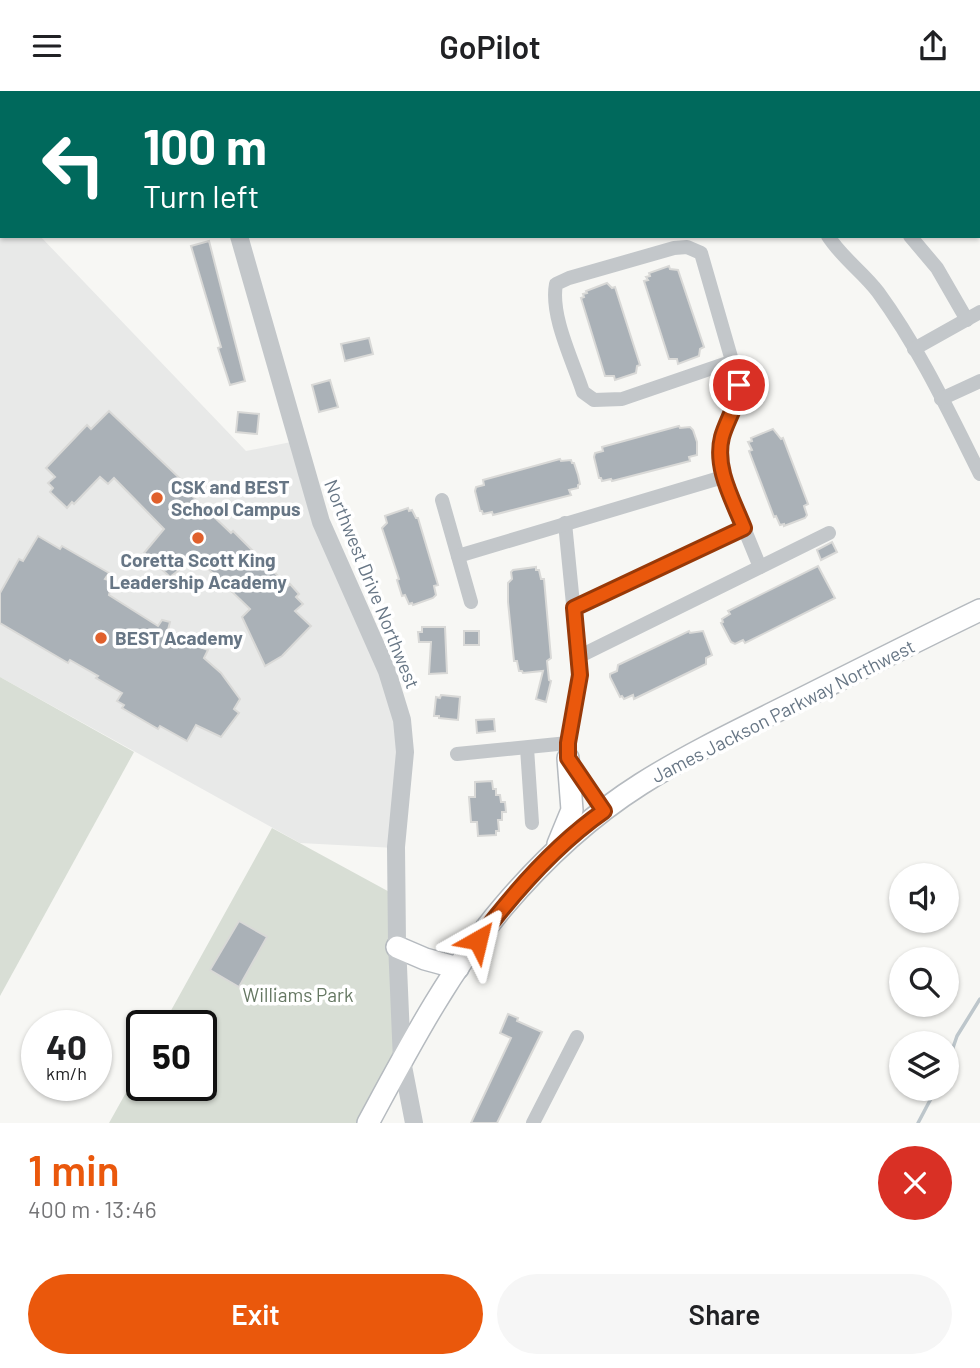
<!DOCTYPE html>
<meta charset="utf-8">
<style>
:root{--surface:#fff;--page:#f6f6f6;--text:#202124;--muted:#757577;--accent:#ea580c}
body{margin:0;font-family:Barlow,sans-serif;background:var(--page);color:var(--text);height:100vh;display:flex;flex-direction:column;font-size:26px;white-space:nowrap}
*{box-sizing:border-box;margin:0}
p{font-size:23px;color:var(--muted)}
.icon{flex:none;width:38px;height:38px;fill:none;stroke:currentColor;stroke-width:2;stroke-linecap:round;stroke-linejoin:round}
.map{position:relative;height:1032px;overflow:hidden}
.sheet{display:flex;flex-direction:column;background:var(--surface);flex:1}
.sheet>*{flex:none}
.guide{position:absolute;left:0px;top:0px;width:980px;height:147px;box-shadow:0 2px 5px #0004;background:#00695c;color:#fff;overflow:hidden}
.fabs{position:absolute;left:889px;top:772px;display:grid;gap:14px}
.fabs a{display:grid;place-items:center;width:70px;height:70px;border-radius:50%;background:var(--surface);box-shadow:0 2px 5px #0004;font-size:35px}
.speed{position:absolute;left:21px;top:919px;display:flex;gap:14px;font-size:35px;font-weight:700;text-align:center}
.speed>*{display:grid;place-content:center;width:91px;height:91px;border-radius:50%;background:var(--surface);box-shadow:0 2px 5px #0004;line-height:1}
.speed small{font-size:18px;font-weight:400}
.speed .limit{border:4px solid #111;border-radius:10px;background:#fff;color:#111}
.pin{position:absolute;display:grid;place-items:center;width:60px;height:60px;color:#fff;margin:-30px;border:4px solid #fff;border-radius:50%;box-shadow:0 2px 7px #0007}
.me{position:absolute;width:77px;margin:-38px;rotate:37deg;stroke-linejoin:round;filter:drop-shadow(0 0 5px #0008)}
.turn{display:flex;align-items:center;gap:24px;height:147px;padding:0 28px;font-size:32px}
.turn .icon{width:91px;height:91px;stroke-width:2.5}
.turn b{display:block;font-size:49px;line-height:60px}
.round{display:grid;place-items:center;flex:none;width:74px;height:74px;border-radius:37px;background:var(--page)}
.head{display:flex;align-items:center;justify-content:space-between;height:119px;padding:0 28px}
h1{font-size:42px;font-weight:600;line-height:52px;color:var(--accent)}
.button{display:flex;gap:14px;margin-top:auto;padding:14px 28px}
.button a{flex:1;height:80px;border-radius:42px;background:var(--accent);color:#fff;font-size:28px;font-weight:600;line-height:80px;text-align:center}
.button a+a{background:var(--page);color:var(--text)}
header{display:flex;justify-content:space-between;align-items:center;height:91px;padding:0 28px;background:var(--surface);font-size:32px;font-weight:600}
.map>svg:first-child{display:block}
.built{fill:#e8e9e8}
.green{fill:#d8ded5}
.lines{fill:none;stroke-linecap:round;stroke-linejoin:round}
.stream{stroke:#bdc6cb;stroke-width:3.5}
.building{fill:#aab1b7;stroke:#d9d9d7;stroke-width:2}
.secondary-casing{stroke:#b5babf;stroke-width:24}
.minor{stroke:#c3c7ca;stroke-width:14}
.tertiary{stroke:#c3c7ca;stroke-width:18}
.secondary{stroke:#fff;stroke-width:21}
.route-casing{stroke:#983908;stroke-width:18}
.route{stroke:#ea580c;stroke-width:12}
.poi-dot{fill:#e0602c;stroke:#fff;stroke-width:2.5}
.labels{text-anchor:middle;stroke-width:7;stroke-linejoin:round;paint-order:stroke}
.poi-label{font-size:19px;font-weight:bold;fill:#677685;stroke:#fff;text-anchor:start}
.street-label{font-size:19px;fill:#677685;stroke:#fff}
.park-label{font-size:19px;fill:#657762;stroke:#fff}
</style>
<header><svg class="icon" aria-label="menu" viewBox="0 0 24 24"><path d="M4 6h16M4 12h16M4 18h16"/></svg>GoPilot<svg class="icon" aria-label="share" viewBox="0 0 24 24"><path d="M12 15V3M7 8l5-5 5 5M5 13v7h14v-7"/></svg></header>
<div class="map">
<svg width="980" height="1032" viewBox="0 0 980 1032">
<rect width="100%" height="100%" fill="#f7f7f4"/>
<path class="built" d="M 0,97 L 2,145 L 40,145 L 246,360 L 296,350 L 402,629 L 395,757 L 300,752 L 0,586 Z"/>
<g class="green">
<path d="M 0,586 L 134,661 L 0,905 Z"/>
<path d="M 272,737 L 395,804 L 401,968 L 367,1032 L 109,1032 L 142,973 L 142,994 L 201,994 L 201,934 L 163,934 Z"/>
</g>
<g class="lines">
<g class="stream">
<path d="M 947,974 L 957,945 L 980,908"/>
<path d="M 918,1032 L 936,998"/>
</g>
</g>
<g class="building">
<path d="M 209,150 L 245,290 L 230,294 L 218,257 L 221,256 L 191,155 Z"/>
<path d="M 669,175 L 670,178 L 678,179 L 704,256 L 700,258 L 699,265 L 678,273 L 677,268 L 669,268 L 644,190 L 648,189 L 646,186 L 650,185 L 649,182 Z"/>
<path d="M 607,192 L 612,197 L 615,196 L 640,274 L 637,275 L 636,282 L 615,289 L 614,285 L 605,285 L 581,207 L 584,206 L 583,203 L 587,202 L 586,200 Z"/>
<path d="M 369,247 L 373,263 L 345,270 L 341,253 Z"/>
<path d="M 330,289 L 338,316 L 319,321 L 312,294 Z"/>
<path d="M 109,320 L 192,399 L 189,402 L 231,442 L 233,440 L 288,495 L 290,493 L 299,503 L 296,506 L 303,513 L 295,520 L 311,535 L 282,565 L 265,575 L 242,526 L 250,518 L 196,466 L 170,486 L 144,462 L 164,438 L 114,387 L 108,393 L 100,386 L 74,413 L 72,411 L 67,417 L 50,401 L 53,397 L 48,392 L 55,386 L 46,377 L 87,334 L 91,338 Z"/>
<path d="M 238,321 L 259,323 L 257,343 L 236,341 Z"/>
<path d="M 679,335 L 680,337 L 690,336 L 693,339 L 697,351 L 697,364 L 689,366 L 690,370 L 612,390 L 611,388 L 602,390 L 601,387 L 599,387 L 594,366 L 595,362 L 603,360 L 602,356 Z"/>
<path d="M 773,338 L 781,348 L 783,347 L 808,413 L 804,415 L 807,424 L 805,427 L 784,435 L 784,433 L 780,434 L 776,425 L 774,426 L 749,360 L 752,359 L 748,351 L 752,350 L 751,347 Z"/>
<path d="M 560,368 L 561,370 L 571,369 L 572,372 L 574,372 L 578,384 L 580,393 L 578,394 L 578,397 L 569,399 L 571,404 L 493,424 L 492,421 L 483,423 L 482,420 L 480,420 L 475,400 L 476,396 L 484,394 L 483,389 Z"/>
<path d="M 408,417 L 409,420 L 412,419 L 416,427 L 418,427 L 438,494 L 434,495 L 436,504 L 433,507 L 413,514 L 412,512 L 409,513 L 405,504 L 402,505 L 397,489 L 399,488 L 382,437 L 387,432 L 385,425 Z"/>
<path d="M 38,445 L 60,458 L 62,455 L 109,482 L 105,488 L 112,490 L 109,504 L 158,535 L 162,529 L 170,531 L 167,543 L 208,559 L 204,567 L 221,582 L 240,608 L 234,618 L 239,622 L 221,646 L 196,634 L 187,650 L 160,635 L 158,638 L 122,617 L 124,614 L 117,610 L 122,602 L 96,587 L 98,585 L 70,569 L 68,572 L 0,532 L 0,502 L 19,468 L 23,470 Z"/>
<path d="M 832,451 L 837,461 L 821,469 L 817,459 Z"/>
<path d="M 818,475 L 835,507 L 745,552 L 743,549 L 735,553 L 731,551 L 721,532 L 723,531 L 722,528 L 730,523 L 728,520 Z"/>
<path d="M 536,476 L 536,479 L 539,479 L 541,488 L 544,488 L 551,567 L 547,570 L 549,589 L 551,590 L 546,611 L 536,608 L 543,580 L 523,582 L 522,580 L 519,580 L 517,570 L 514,570 L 508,511 L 508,492 L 512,488 L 511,481 L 513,479 Z"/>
<path d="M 422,536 L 445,536 L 447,582 L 429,583 L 431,551 L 419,551 L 418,541 L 422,541 Z"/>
<rect x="464" y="540" width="15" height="14"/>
<path d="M 689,540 L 690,542 L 703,540 L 712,564 L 706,567 L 706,573 L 634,608 L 633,604 L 624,608 L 622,605 L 620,606 L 610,586 L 610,583 L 617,580 L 618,574 Z"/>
<path d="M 441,604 L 460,606 L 458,629 L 439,627 L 439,625 L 434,625 L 436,606 L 440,607 Z"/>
<path d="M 494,628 L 495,640 L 477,642 L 476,629 Z"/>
<path d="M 492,690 L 493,698 L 496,698 L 496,704 L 500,704 L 501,711 L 505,711 L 506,721 L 502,721 L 502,729 L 498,729 L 499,740 L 496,740 L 496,744 L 478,745 L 477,731 L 471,731 L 469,706 L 475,706 L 475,691 Z"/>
<path d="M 239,830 L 267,846 L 239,896 L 210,879 Z"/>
<path d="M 508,923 L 518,927 L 517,930 L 542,941 L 497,1032 L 471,1032 L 511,947 L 500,942 Z"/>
</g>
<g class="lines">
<defs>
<g id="secondary">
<path d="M 558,753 L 572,719 L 568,667"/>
<path d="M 397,856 L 425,868 L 458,877"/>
<path d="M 368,1032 C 408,958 448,881 503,816 C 542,770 589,726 641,693 C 690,662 743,637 795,611 C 857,580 918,549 980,519"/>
</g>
</defs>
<use href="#secondary" class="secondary-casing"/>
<g class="minor">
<path d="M 845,2 L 848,0"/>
<path d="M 828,145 C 842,167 863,181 878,201 C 919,257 949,321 980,383"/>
<path d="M 910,145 L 937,177 L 967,229"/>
<path d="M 914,258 L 980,221"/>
<path d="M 733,270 L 622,308 L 594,309 L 583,301 C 573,270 550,225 556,193 L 569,187 L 674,157 L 687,156 L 701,162 L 739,294 L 738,308 L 723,344 L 720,358 L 723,386 L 760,476"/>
<path d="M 941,308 L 980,290"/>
<path d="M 442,409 L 471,511"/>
<path d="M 565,432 L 580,584 L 568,652 L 568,667 L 605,720"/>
<path d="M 458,465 L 723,386"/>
<path d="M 574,517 L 744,437"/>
<path d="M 578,566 L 829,442"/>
<path d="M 527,657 L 532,732"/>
<path d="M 457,663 L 568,652"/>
<path d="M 533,1032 L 577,946"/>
</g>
<g class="tertiary">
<path d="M 212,2 L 212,0"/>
<path d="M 239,145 L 321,431 L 387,580 L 402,629 L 405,661 L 396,756 L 397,852 L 402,970 L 414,1032"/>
</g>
<use href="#secondary" class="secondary"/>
</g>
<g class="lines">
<defs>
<path id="route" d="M 478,849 C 514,801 555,754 604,720 L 568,667 L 568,652 L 580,584 L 574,517 L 744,437 C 733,409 714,377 722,346 C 727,328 738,314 739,294"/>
</defs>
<use href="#route" class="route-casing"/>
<use href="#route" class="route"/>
</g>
<g class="poi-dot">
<circle cx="157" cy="407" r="7"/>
<circle cx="198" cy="447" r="7"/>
<circle cx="101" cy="547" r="7"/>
</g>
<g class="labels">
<g class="poi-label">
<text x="171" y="403">CSK and BEST<tspan x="171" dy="22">School Campus</tspan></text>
<text x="198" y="476" text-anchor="middle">Coretta Scott King<tspan x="198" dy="22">Leadership Academy</tspan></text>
<text x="115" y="554">BEST Academy</text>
</g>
<g class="street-label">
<text transform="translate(372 493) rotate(68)" y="7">Northwest Drive Northwest</text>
<text transform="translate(783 620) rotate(-27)" y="7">James Jackson Parkway Northwest</text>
</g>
<g class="park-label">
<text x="298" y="911">Williams Park</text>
</g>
</g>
</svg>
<div class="fabs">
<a><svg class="icon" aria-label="sound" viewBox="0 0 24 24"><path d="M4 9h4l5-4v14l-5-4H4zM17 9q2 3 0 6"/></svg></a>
<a><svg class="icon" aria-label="search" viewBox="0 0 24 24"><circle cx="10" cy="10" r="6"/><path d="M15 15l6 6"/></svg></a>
<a><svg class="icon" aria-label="layers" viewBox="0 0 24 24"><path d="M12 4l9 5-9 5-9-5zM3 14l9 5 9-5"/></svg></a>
</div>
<div class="speed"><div>40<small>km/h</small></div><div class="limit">50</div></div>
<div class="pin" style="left:739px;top:294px;background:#d93025"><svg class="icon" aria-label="arrive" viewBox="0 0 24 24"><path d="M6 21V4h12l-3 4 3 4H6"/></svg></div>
<svg class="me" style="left:478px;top:849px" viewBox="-20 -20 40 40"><path d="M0-17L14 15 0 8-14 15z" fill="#ea580c" stroke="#fff" stroke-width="4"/></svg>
<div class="guide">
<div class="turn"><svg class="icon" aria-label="left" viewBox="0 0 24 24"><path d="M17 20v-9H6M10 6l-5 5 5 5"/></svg><div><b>100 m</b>Turn left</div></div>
</div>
</div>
<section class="sheet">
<div class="head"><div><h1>1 min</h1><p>400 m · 13:46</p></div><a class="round" style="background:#d93025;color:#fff"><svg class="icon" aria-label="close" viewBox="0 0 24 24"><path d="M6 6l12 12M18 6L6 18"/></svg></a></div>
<div class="button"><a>Exit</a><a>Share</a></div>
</section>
